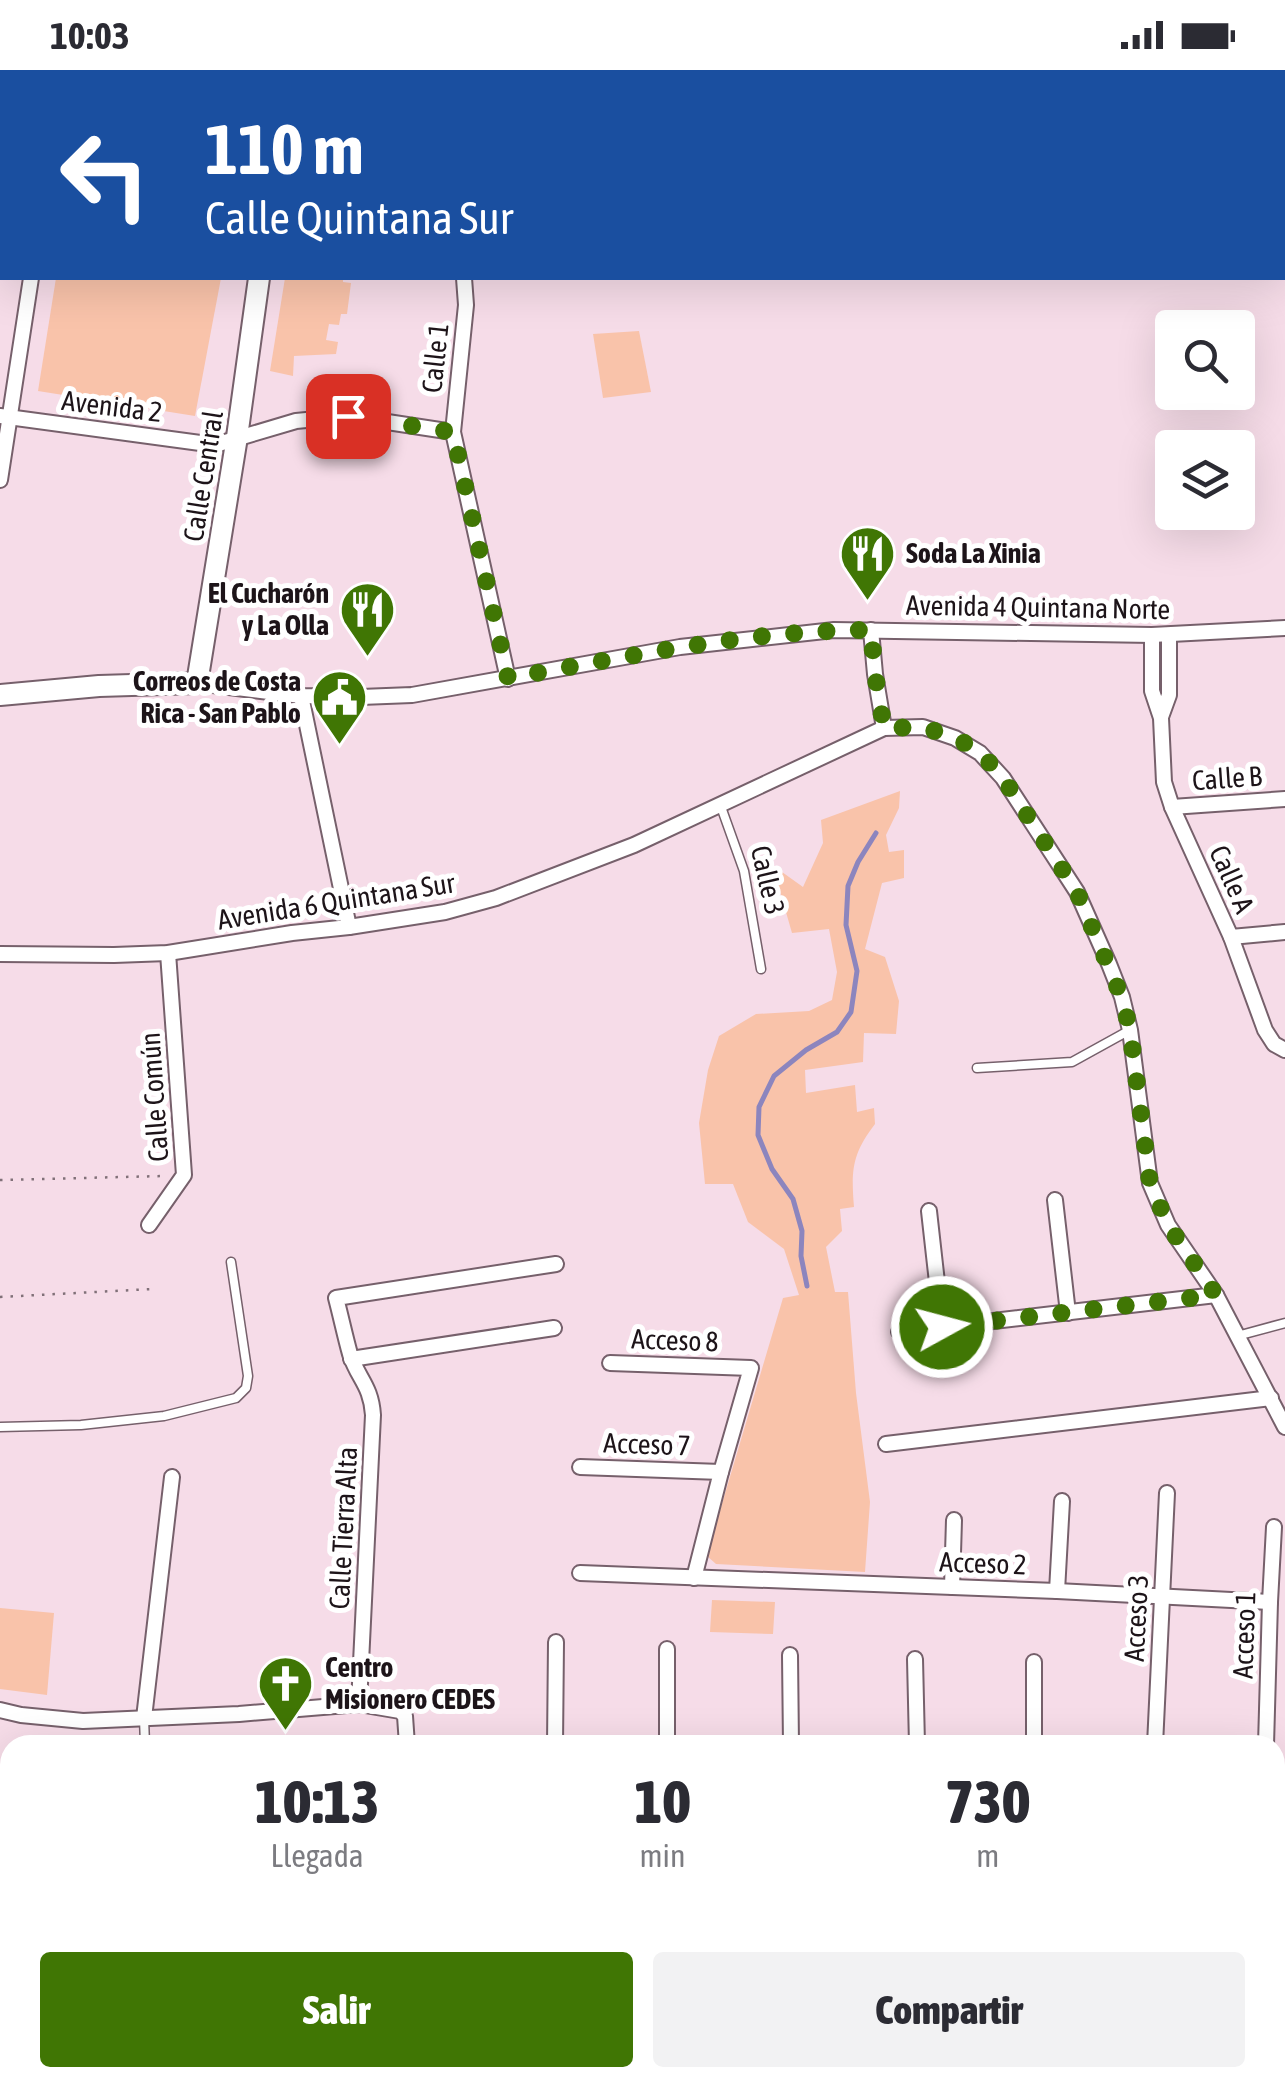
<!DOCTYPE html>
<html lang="es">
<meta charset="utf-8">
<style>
:root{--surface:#fff;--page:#f2f2f3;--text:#2b2b33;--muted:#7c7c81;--accent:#407604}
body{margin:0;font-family:"Asap Condensed",sans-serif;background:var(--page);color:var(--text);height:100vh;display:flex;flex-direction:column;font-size:38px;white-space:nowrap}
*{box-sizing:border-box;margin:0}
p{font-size:32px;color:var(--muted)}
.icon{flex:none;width:55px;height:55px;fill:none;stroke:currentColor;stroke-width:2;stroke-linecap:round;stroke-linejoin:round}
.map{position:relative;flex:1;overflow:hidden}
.side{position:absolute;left:0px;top:1665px;width:1285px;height:352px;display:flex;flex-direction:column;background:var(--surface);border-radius:30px 30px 0 0;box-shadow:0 10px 40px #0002}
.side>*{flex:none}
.banner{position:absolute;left:0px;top:0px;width:1285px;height:210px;box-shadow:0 10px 40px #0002;background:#1a4fa0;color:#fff;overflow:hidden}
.tools{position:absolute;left:1155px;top:240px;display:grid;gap:20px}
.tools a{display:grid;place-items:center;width:100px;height:100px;border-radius:10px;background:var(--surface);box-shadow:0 10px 40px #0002;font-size:50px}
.pin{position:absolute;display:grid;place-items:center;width:85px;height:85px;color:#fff;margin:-42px;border-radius:20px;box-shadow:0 5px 15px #0006}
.me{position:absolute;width:110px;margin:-55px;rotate:83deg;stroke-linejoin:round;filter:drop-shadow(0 0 8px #0008)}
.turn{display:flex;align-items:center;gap:35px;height:210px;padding:0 40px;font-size:45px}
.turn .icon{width:130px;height:130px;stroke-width:2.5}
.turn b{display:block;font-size:70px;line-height:85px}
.eta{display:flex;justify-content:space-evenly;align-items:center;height:170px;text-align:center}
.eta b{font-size:60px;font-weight:800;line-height:70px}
.button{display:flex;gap:20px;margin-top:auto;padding:20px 40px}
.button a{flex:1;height:115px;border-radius:10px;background:var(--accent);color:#fff;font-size:40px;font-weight:800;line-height:115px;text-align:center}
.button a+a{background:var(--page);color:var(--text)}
.status{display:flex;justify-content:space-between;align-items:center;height:70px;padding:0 50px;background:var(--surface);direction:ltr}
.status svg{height:28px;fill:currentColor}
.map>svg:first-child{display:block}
.green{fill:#f9c3aa}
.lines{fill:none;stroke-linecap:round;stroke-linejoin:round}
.stream{stroke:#8c85be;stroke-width:5}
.lane-casing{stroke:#76606b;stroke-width:11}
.street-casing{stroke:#76606b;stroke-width:18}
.secondary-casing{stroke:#76606b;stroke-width:24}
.path{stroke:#807078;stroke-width:2.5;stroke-dasharray:2.5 8;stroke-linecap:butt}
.lane{stroke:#fff;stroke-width:8}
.street{stroke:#fff;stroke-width:14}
.secondary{stroke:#fff;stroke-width:20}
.route{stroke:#407604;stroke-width:18;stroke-dasharray:0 32.4}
.labels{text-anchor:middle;stroke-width:10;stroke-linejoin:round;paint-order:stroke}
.street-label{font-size:28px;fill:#1d1419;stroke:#fff}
.poi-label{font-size:28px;font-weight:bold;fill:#1d1419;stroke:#fff;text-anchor:start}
</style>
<div class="status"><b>10:03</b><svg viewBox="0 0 49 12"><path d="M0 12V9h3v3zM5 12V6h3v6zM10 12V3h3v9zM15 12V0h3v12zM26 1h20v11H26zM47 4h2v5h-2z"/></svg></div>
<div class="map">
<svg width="1285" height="2017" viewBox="0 0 1285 2017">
<rect width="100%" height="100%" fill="#f6dce8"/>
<g class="green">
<path d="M 56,208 L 221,208 L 195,346 L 38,321 Z"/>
<path d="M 285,208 L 343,208 L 343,212 L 351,213 L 347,244 L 341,244 L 339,255 L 329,254 L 326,270 L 338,272 L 336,284 L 294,286 L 293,306 L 270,301 Z"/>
<path d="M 639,261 L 651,322 L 603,328 L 593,264 Z"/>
<path d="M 900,721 L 899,738 L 886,765 L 889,782 L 904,780 L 904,808 L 882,813 L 865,879 L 885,887 L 899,931 L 896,964 L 864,963 L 863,992 L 805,1000 L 806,1023 L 855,1015 L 857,1042 L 874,1038 L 875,1054 C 852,1084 851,1100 854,1137 L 840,1139 L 842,1161 L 826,1177 L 835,1222 L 848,1222 L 856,1323 L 870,1432 L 865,1502 L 716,1494 L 707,1486 L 708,1481 L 783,1228 L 799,1225 L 784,1179 L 748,1152 L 733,1114 L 705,1114 L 699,1053 L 708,1000 L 719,966 L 756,944 L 809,941 L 832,930 L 837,902 L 829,859 L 792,863 L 775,804 L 782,802 L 803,817 L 823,773 L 821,750 Z"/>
<path d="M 712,1530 L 775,1532 L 773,1564 L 710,1562 Z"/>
<path d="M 0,1538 L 54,1543 L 47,1625 L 0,1619 Z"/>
<path d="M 312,2008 L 492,2008 L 493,2017 L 312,2017 Z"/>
</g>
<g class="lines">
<g class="stream">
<path d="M 807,1216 L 801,1186 L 802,1161 L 793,1129 L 772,1099 L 758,1065 L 759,1037 L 774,1006 L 806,980 L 837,962 L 851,942 L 857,901 L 846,855 L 848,816 L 858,792 L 876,763"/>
<path d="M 663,2017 L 669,2008"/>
</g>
<defs>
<g id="lane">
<path d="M 665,0 L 665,2"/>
<path d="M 958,0 L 958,2"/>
<path d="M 1017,0 L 1017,2"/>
<path d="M 720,734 L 744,801 L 761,899"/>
<path d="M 977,998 L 1072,992 L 1130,960"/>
<path d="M 1237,1266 L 1285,1253"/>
<path d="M 0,1357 L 81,1355 L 164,1346 L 236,1328 L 246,1318 L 248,1306 L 231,1192"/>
<path d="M 144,1648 L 145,1675"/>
<path d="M 90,2008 L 90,2017"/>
<path d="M 163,2008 L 163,2017"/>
<path d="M 267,2008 L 268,2017"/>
</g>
<g id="street">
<path d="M 252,0 L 254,2"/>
<path d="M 838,0 L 838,2"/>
<path d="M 1147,0 L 1147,2"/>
<path d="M 71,2 L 71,0"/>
<path d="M 1282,45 L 1285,45"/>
<path d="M 0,109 L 2,110"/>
<path d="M 464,208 L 466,235 L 453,362 L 508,609"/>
<path d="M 0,346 L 215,375 L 296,351 L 348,346 L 453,362"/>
<path d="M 0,410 L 31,208"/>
<path d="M 871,560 L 875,604 L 884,658"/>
<path d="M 1152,565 L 1152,621 L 1161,648 L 1164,712 L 1172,737 L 1231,867 L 1265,960 L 1274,974 L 1285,980"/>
<path d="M 197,613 L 301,626 L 361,627 L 412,625 L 680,577 L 834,560 L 1152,565 L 1285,558"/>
<path d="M 301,626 L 349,857"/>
<path d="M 1161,647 L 1169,625 L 1169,565"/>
<path d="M 1172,737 L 1285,729"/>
<path d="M 1231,867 L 1285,862"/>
<path d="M 0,884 L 114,885 L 168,883 L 292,863 L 349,857 L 445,842 L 496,828 L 634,775 L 884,658 L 923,657 L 955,668 L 980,683 L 1003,708 L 1077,822 L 1109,894 L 1122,927 L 1130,960 L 1150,1113 L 1168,1155 L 1216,1225 L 1285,1357"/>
<path d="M 1055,1130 L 1068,1243"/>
<path d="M 929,1141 L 942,1257"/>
<path d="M 149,1155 L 184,1105 L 168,883"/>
<path d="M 899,1262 L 1216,1225"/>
<path d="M 351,1289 L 554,1258"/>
<path d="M 610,1293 L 751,1298 L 721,1402"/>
<path d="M 886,1374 L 1271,1328"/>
<path d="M 580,1397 L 721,1402 L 694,1508"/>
<path d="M 580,1503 L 1057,1521 L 1270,1532"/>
<path d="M 952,1517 L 954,1450"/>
<path d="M 1057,1521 L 1062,1431"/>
<path d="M 667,1579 L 667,1675"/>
<path d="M 790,1585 L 791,1675"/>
<path d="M 915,1589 L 917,1675"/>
<path d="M 1034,1592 L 1034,1675"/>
<path d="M 359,1634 L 373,1345 C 371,1315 358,1309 350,1284 C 345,1266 341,1247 336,1228 L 556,1194"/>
<path d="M 0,1640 L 21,1645 L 83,1651 L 239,1644 L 359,1634 L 400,1641 L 405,1646 L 407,1675"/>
<path d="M 144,1648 L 172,1407"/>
<path d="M 555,1675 L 556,1572"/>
<path d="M 1155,1675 L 1167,1423"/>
<path d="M 1266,1675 L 1270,1532 L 1274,1457"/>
<path d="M 1275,1730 L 1285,1729"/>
<path d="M 0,1855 L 10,1856"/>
<path d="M 566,2008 L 566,2017"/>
<path d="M 1116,2008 L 1116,2017"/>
</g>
<g id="secondary">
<path d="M 294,2 L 295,0"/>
<path d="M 0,625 L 99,616 L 197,613 L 237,367 L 259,208"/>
</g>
</defs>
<use href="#lane" class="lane-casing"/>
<use href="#street" class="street-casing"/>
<use href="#secondary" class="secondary-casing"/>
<g class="path">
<path d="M 0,1110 L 163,1106"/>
<path d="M 0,1227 L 152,1219"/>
</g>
<use href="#lane" class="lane"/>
<use href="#street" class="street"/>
<use href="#secondary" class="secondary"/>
</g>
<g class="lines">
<path class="route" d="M 348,346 L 453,362 L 508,608 C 628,587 749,560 871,560 L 875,604 L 884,658 L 923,657 L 956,668 L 980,682 L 1003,708 L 1077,822 L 1122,928 L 1130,960 L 1150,1113 L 1168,1155 L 1216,1225 L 942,1257"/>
</g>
<defs>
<symbol id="restaurant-pin" viewBox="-11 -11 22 30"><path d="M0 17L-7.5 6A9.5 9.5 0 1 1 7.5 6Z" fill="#407604" stroke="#fff"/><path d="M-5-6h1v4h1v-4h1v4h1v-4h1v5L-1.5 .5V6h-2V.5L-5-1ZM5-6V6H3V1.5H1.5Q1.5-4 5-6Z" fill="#fff"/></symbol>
<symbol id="civic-pin" viewBox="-11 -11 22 30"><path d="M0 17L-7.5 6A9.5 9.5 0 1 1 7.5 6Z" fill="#407604" stroke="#fff"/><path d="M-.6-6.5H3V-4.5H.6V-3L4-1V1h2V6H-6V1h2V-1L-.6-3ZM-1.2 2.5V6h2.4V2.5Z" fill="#fff"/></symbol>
<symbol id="church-pin" viewBox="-11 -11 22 30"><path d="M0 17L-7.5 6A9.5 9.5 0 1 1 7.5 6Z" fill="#407604" stroke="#fff"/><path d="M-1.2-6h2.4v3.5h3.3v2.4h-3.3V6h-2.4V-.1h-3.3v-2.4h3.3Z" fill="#fff"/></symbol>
</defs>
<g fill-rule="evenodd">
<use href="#restaurant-pin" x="836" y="452" width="63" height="86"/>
<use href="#restaurant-pin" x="336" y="508" width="63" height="86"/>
<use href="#civic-pin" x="308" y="596" width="63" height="86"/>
<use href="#church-pin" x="254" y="1582" width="63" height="86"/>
</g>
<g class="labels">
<g class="street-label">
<text transform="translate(435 288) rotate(-84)" y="10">Calle 1</text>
<text transform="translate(112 336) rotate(7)" y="10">Avenida 2</text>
<text transform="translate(203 406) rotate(-81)" y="10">Calle Central</text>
<text transform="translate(1038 537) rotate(1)" y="10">Avenida 4 Quintana Norte</text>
<text transform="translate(1227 708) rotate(-4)" y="10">Calle B</text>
<text transform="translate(1232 809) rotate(66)" y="10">Calle A</text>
<text transform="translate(768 810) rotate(77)" y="10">Calle 3</text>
<text transform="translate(336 831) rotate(-9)" y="10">Avenida 6 Quintana Sur</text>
<text transform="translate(154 1027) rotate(-94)" y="10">Calle Común</text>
<text transform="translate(675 1270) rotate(2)" y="10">Acceso 8</text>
<text transform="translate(647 1374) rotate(2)" y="10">Acceso 7</text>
<text transform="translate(343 1458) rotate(-87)" y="10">Calle Tierra Alta</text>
<text transform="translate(983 1493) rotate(2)" y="10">Acceso 2</text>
<text transform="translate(1136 1548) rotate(-87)" y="10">Acceso 3</text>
<text transform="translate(1244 1565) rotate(-88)" y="10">Acceso 1</text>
</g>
<g class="poi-label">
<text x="906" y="493">Soda La Xinia</text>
<text x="329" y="533" text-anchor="end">El Cucharón<tspan x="329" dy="32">y La Olla</tspan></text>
<text x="301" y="621" text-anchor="end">Correos de Costa<tspan x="301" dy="32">Rica - San Pablo</tspan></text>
<text x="325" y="1607">Centro<tspan x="325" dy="32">Misionero CEDES</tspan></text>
</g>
</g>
</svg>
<div class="tools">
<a><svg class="icon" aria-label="search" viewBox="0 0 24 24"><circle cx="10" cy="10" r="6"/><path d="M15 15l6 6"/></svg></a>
<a><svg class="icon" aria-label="layers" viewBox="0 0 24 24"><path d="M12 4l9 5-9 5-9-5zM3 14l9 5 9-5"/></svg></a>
</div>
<div class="pin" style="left:348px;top:346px;background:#d93025"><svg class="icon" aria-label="arrive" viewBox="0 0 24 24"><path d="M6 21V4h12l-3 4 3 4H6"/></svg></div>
<svg class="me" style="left:942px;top:1257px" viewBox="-20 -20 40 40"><circle r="17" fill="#407604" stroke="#fff" stroke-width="3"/><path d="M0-11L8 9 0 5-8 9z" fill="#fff"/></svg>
<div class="banner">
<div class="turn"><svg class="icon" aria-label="left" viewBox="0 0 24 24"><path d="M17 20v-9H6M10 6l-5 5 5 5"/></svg><div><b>110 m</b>Calle Quintana Sur</div></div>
</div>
<section class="side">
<div class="eta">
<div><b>10:13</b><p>Llegada</p></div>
<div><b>10</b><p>min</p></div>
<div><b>730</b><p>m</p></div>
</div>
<div class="button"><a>Salir</a><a>Compartir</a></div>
</section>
</div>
